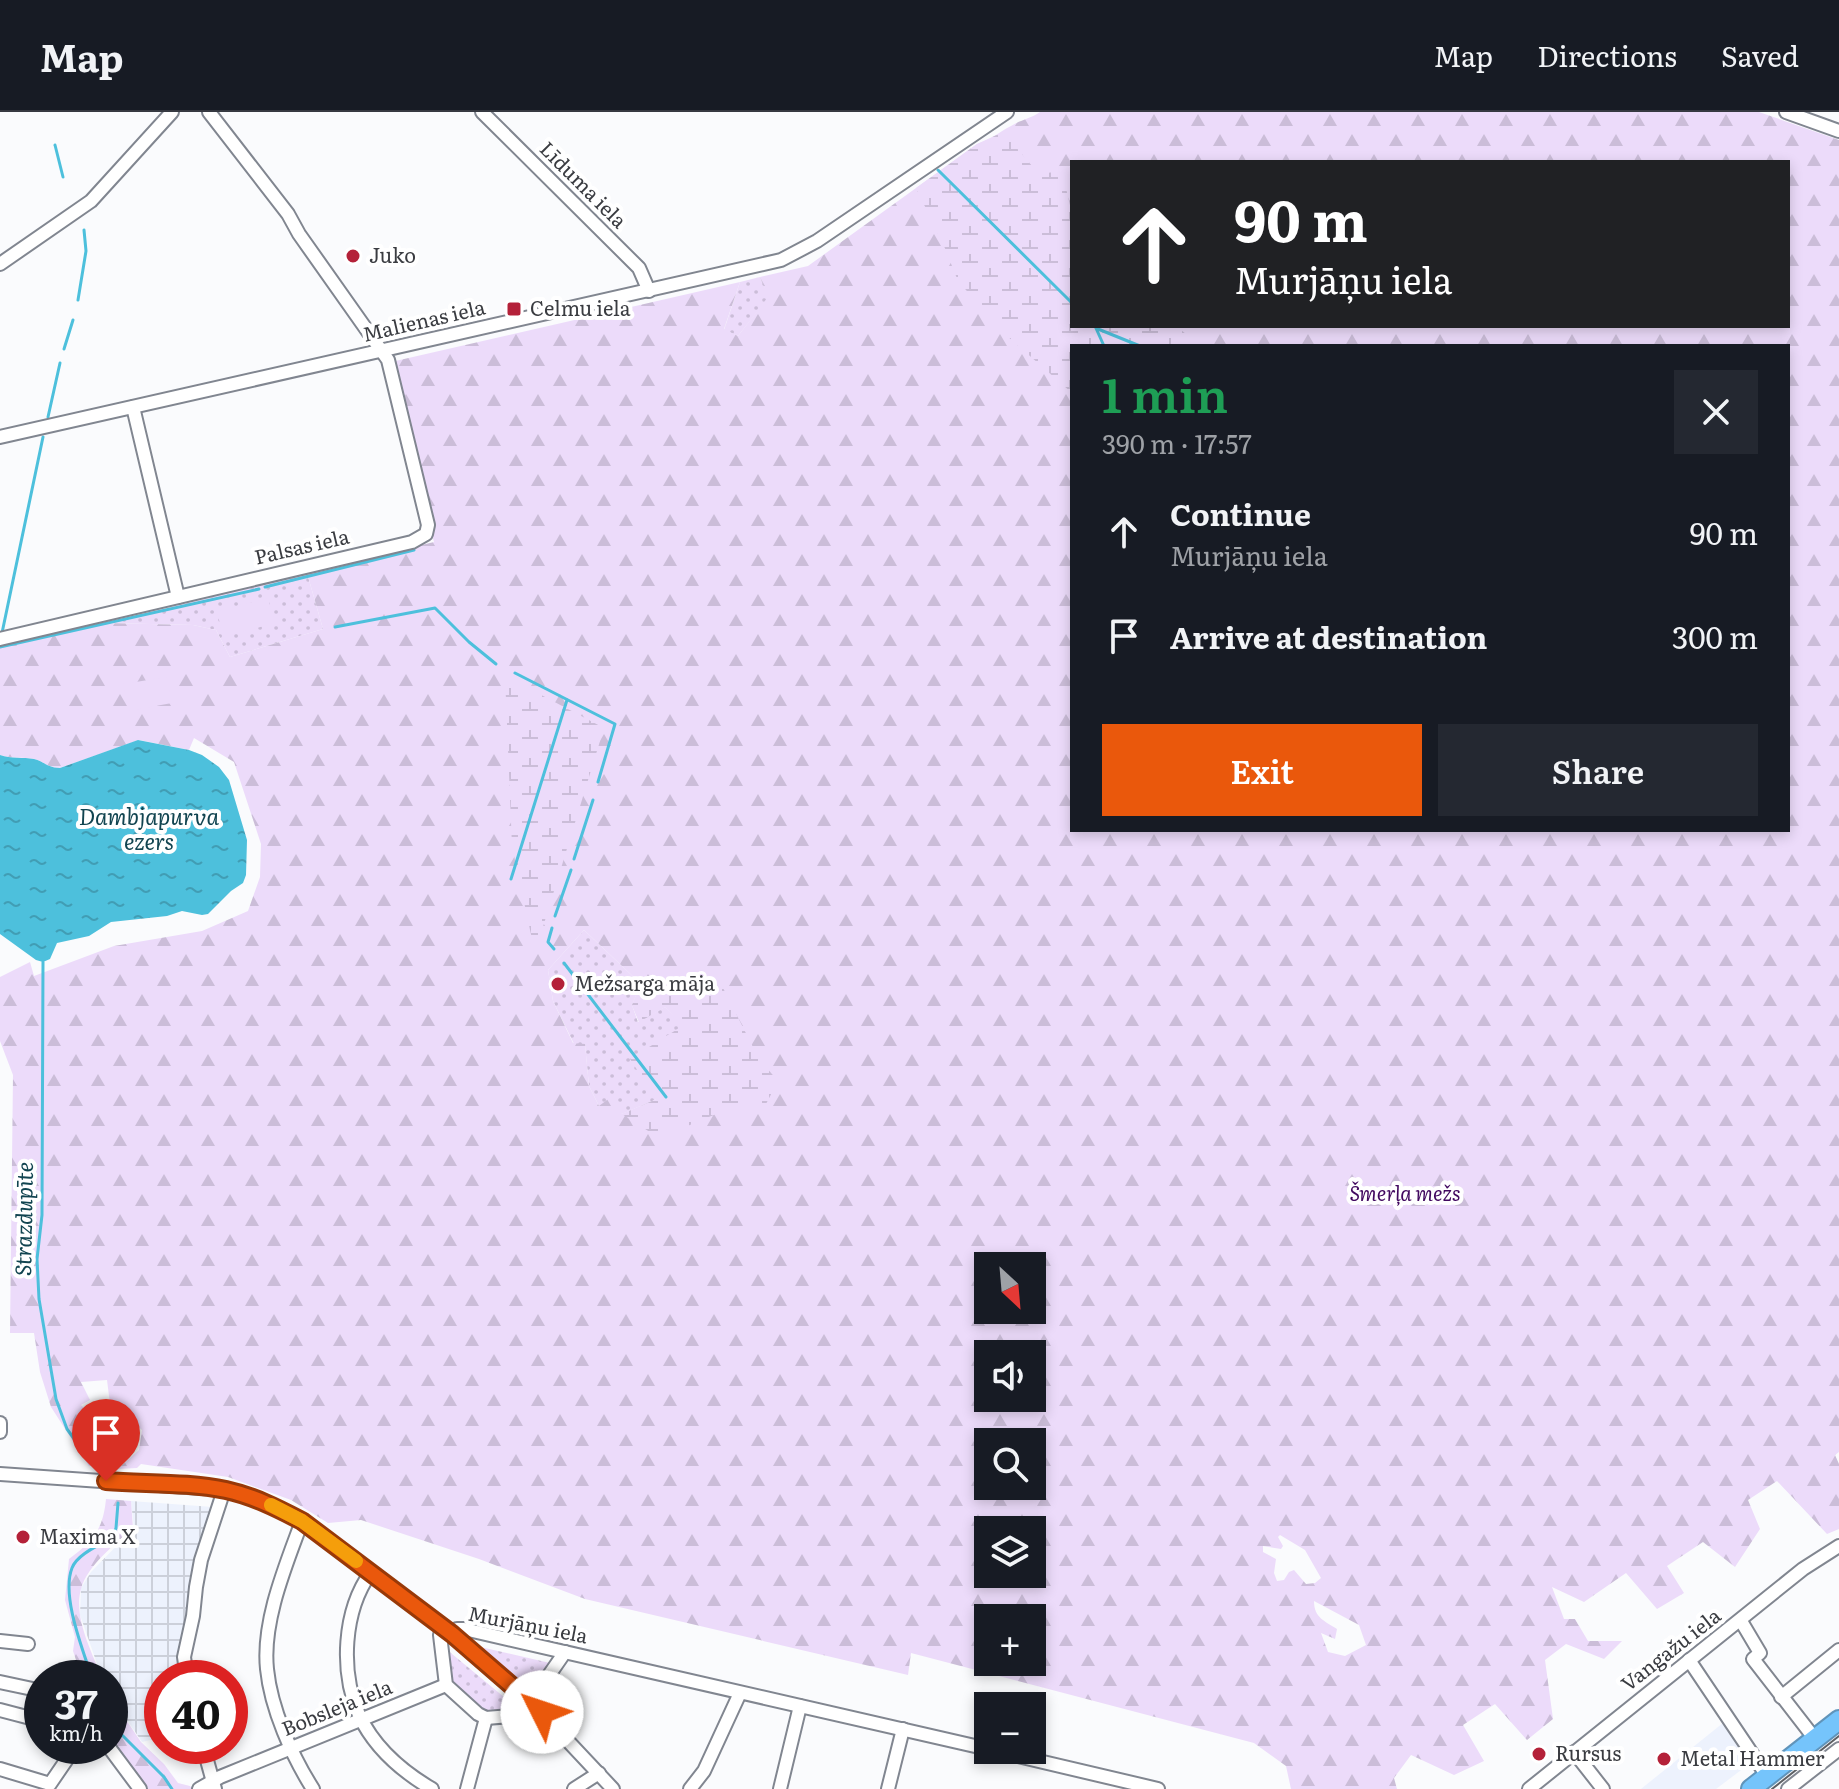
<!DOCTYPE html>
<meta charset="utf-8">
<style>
:root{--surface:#171b24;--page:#242831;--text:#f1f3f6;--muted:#9ea1a6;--line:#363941;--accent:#ea580c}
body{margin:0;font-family:Literata,serif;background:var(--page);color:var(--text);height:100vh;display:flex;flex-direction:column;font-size:30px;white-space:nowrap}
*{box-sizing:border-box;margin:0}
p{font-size:26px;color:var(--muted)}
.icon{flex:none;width:44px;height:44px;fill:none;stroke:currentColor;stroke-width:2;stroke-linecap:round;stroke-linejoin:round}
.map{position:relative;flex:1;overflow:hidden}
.drawer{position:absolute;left:1070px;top:232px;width:720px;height:488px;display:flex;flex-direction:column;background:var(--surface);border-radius:0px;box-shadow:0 4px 12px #0003}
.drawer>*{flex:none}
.top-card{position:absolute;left:1070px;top:48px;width:720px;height:168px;border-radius:0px;box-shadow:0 4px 12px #0003;background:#202124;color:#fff;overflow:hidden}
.needle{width:52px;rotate:154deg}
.buttons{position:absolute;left:974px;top:1140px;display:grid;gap:16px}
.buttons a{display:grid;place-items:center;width:72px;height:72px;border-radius:0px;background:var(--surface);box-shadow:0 4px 12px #0003;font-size:40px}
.speed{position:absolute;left:24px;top:1548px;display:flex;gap:16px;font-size:40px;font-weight:700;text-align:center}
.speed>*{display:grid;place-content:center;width:104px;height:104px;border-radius:50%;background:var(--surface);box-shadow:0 4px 12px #0003;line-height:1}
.speed small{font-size:20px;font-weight:400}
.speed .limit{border:12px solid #d22;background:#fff;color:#111}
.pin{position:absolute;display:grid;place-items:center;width:68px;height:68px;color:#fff;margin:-82px -34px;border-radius:50% 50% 50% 0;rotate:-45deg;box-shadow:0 0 8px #0007}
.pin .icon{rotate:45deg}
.me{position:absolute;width:88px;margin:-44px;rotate:311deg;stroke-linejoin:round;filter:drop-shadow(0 0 6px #0008)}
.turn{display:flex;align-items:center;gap:28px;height:168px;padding:0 32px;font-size:36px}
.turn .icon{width:104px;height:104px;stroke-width:2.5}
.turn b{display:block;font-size:56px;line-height:68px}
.round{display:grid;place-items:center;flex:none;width:84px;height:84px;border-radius:0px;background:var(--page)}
.overview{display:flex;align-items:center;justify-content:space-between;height:136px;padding:0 32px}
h1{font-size:48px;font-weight:600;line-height:60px;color:#1e9e55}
.cta{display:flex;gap:16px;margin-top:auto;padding:16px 32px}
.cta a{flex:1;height:92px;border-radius:0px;background:var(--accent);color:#fff;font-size:32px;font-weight:600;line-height:92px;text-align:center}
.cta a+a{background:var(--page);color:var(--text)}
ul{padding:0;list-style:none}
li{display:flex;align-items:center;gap:24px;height:104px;padding:0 32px}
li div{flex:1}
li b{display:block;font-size:30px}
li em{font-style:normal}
header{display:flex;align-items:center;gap:48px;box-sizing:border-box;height:112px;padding:0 40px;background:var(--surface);border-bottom:2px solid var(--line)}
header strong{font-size:38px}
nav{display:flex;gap:44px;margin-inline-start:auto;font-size:28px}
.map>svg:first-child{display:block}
.built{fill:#edf2fd}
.industrial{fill:url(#industrial-grid)}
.grass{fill:url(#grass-dots)}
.forest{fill:url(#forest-firs);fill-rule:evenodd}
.wetland{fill:url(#wetland-marsh)}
.garden{fill:#ecdbfa}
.water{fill:url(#water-ripples)}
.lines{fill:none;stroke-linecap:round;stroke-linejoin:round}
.stream{stroke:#4dc0dc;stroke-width:3}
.minor-casing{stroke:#818690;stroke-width:16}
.highway-casing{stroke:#6094ba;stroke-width:22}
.minor{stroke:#fff;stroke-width:12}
.highway{stroke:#75c4fb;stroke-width:18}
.tram{stroke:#5e6064;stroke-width:2}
.route-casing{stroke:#983908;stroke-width:20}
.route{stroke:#ea580c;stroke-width:14}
.slow{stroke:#f59e0b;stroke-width:14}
.poi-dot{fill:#b42139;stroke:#fff;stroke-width:3}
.labels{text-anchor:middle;stroke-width:8;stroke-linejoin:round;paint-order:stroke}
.street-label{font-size:20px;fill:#3a3c41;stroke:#fff}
.poi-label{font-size:20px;fill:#3a3c41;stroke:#fff;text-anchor:start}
.park-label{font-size:20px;font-style:italic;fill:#41085f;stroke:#fff}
.water-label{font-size:22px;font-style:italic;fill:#114450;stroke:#fff}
</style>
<header>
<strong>Map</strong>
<nav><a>Map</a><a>Directions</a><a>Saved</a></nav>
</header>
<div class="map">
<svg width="1839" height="1677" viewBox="0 0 1839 1677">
<defs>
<pattern id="industrial-grid" width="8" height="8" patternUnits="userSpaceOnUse" patternTransform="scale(2)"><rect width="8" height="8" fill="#edf2fd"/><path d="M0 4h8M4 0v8" fill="none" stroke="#ccd0da"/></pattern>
<pattern id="grass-dots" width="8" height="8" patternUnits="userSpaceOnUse" patternTransform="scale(2)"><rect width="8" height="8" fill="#ecdbfa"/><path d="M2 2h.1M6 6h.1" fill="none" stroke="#cbbdd8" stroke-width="1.8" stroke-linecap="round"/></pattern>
<pattern id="forest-firs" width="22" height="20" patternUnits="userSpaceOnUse" patternTransform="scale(2)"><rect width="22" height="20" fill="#ecdbfa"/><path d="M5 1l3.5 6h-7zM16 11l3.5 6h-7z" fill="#cbbdd8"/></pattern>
<pattern id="wetland-marsh" width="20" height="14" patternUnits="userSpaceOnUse" patternTransform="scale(2)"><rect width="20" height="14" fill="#ecdbfa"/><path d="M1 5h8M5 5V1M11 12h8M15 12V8" fill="none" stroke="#cbbdd8"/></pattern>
<pattern id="water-ripples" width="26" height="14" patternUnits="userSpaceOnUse" patternTransform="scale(2)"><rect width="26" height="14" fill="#4dc0dc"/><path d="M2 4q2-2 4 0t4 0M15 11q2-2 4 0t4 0" fill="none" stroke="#419db4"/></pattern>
</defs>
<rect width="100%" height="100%" fill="#fafbfd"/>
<path class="built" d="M 1723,1611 L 1753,1649 L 1716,1677 L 1641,1677 Z"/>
<path class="industrial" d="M 131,1389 L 213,1395 L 193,1450 L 180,1566 L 162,1566 L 162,1625 L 142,1630 L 110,1583 L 110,1566 L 102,1566 L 80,1503 L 81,1476 L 91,1460 L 134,1416 Z"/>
<g class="grass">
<path d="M 760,165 L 769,185 L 738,224 L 724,218 L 740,170 Z"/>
<path d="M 307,461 L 323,517 L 230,545 L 216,518 L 193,513 L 106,511 Z"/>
<path d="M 584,818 L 641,872 L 632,893 L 638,910 L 665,895 L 685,913 L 657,987 L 622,1002 L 599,994 L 589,974 L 585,933 L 574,932 L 553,889 L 548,858 Z"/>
<path d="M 476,1534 L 550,1551 L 536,1580 L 533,1582 Z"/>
<path d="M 446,1537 L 516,1595 L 518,1598 L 481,1598 L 451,1574 Z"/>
</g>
<g class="forest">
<path d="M 1040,0 L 1759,0 L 1839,28 L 1839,1340 L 1835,1343 L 1839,1352 L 1839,1417 L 1827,1422 L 1777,1369 L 1748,1388 L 1760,1417 L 1735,1455 L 1703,1430 L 1667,1454 L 1684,1481 L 1657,1497 L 1626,1461 L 1584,1490 L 1552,1475 L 1564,1507 L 1575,1507 L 1588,1529 L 1622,1529 L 1604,1547 L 1566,1532 L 1545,1548 L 1553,1607 L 1527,1628 L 1495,1592 L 1463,1613 L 1484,1649 L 1454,1663 L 1411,1643 L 1394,1666 L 1397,1677 L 1291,1677 L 1286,1654 L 1254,1631 L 911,1541 L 908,1563 L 585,1487 L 479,1447 L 361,1408 L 328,1411 L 291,1388 L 228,1365 L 141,1352 L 137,1356 L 118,1357 L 139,1338 L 142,1318 L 110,1292 L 107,1268 L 81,1270 L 90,1288 L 81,1293 L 99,1312 L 89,1327 L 99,1346 L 95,1353 L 89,1354 L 51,1295 L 40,1260 L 34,1221 L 10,1221 L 13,963 L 0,929 L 0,865 L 30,850 L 34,864 L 114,834 L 202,819 L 248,799 L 260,765 L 261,732 L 234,650 L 194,626 L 189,638 L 139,628 L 60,656 C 48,656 45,650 34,647 C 23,645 11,647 0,643 L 0,534 L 106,511 L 193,513 L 216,518 L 230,545 L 323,517 L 307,461 L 434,430 L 391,250 L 740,170 L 724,217 L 738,224 L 768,185 L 760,165 L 808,154 L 977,32 C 991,28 999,20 1011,14 C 1020,8 1030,7 1040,0 ZM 1072,50 L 1788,50 L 1788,214 L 1072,214 ZM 1072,234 L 1788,234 L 1788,718 L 1072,718 ZM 584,818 L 641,872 L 632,893 L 639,910 L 665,895 L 684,913 L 630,947 L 657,987 L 622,1002 L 611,985 L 599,994 L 589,974 L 585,932 L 573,931 L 553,889 L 548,858 ZM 988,1154 L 1032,1154 L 1032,1198 L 988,1198 ZM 988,1242 L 1032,1242 L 1032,1286 L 988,1286 ZM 988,1330 L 1032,1330 L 1032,1374 L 988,1374 ZM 988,1418 L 1032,1418 L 1032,1462 L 988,1462 ZM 1280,1423 L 1305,1438 L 1321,1466 L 1315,1471 L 1306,1472 L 1294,1458 L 1289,1460 L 1284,1468 L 1277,1469 L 1274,1461 L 1276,1447 L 1263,1440 L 1263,1434 L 1281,1437 L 1283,1434 L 1278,1425 ZM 1314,1489 L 1359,1513 L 1366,1533 L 1345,1544 L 1328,1540 L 1321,1521 L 1335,1527 L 1337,1517 C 1325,1509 1314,1506 1314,1489 ZM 988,1506 L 1032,1506 L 1032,1550 L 988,1550 Z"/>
<path d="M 106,1387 L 131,1389 L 133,1416 C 116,1432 88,1452 81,1477 C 73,1505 92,1540 102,1566 L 82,1566 L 73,1539 L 75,1525 L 65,1488 L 69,1447 C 93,1429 103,1418 106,1387 Z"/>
<path d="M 110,1584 L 141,1630 L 164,1652 L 178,1671 L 190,1674 L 192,1677 L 147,1677 L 110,1625 Z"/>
</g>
<g class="wetland">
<path d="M 1003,20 L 1039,62 L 1062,59 L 1072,102 L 1072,214 L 1176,214 L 1201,234 L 1072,234 L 1072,281 L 1006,223 L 958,169 L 944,134 L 916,76 L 977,32 Z"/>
<path d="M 505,564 L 604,616 L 535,841 L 512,734 Z"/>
<path d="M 718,866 L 759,947 L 778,969 L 766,992 L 716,1002 L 659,1026 L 622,1002 L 657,987 L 630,947 L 684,913 L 665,895 L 639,910 L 632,893 L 641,872 Z"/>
</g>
<g class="garden">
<path d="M 268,486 L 275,511 L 223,525 L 217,499 Z"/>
<path d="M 167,565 L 172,591 L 128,599 L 123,572 Z"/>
</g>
<path class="water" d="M 138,628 L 189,638 L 202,643 L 219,655 L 229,668 L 247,728 L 246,763 L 243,771 L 231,779 L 208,802 L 202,803 L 182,799 L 167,804 L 111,810 L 89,824 L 57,831 L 50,847 L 43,850 L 36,848 L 0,822 L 0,643 C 11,647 23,645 34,647 C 45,650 48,656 60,656 Z"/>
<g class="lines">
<g class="stream">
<path d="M 55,33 L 63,65"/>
<path d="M 938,58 L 1072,191"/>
<path d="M 78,188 L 86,139 L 84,118"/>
<path d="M 1095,214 L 1104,234"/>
<path d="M 1098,217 L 1140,234"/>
<path d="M 64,237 L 73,208"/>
<path d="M 48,305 L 60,251"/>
<path d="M 265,475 L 414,438"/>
<path d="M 335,515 L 435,496 L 469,530 L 496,552"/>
<path d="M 2,521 L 43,325"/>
<path d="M 0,535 L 259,477"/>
<path d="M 515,561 L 615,612 L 598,670"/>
<path d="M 574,747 L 593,688"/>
<path d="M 511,767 L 567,588"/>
<path d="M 555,804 L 571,758"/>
<path d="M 552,816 L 548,830 L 554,837"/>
<path d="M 43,850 L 42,1103 L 37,1147 L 39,1187 L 56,1287 L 67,1317 L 93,1353"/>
<path d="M 564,851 L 666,985"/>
<path d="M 92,1566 C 83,1538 61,1484 72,1456 C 77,1443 100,1432 112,1427 L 116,1416 L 118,1391"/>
<path d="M 110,1601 L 120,1621 L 164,1665 L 172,1677"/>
</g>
<defs>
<g id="minor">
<path d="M 482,0 L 639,156 L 649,179"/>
<path d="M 1786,0 L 1839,19"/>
<path d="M 0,152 L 91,89 L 172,0"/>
<path d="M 133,295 L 178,485"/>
<path d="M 0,325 L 781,148 L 817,129 L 1007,0"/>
<path d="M 0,527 L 412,430 L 426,422 L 428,413 L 388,248 L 299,122 L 288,102 L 209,0"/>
<path d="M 0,1311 L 0,1320"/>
<path d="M 0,1362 L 216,1377 C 247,1381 275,1394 302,1409 L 452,1522 L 535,1594 L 613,1677"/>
<path d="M 302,1409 C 286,1453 262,1509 267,1557 C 271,1597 292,1644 313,1677"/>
<path d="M 371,1460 C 343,1499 340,1559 359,1603 C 374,1635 403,1660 432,1677"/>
<path d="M 1741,1509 L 1760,1541 L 1753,1547 L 1815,1627"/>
<path d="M 443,1515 L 440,1523 L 446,1573 L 478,1602 L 486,1606 L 524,1603 L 535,1594 L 545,1569 L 565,1540"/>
<path d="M 452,1522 L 457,1517 L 464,1517 L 988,1637"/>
<path d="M 0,1529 L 28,1532"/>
<path d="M 1689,1548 L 1767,1664"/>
<path d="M 187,1566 L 184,1545 L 193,1504 L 196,1475 L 201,1448 L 224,1378"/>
<path d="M 0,1570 L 42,1579"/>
<path d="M 1781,1585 L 1839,1538"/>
<path d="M 0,1598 L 42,1609"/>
<path d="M 108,1634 L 140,1677"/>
<path d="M 203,1634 L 215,1677"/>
<path d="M 992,1638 L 1158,1677"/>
<path d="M 1574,1640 L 1603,1677"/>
<path d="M 0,1657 L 50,1672 L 76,1634"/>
<path d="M 199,1677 L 220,1665 L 446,1573"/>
<path d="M 467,1677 L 486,1606"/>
<path d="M 574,1677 L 599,1661"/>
<path d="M 690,1677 L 704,1659 L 740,1581"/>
<path d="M 780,1677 L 800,1594"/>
<path d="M 888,1677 L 903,1617"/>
<path d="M 1529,1677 L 1803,1457 L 1839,1434"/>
<path d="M 1788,1677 L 1839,1637"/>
</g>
<path id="highway" d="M 1751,1677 L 1839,1608"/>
</defs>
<use href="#minor" class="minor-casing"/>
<use href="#highway" class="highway-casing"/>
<use href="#minor" class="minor"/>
<use href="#highway" class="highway"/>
<path class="tram" d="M 1772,1677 L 1839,1624"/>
</g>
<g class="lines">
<defs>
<path id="route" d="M 106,1369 C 145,1372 188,1370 226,1378 C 253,1384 277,1396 302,1409 L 452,1522 L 542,1600"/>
</defs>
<use href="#route" class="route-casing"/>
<use href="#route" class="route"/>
<path class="slow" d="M 271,1393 L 302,1409 L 356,1449"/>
</g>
<g class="poi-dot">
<circle cx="353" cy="144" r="8"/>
<rect x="506" y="189" width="16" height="16" rx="4"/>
<circle cx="558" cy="872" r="8"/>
<circle cx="23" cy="1425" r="8"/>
<circle cx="1539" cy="1642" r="8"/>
<circle cx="1664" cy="1647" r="8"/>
</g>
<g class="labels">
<g class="street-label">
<text transform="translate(583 73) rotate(45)" y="7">Līduma iela</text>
<text transform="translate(424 209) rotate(-13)" y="7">Malienas iela</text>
<text transform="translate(302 435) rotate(-13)" y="7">Palsas iela</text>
<text transform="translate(528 1513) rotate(11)" y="7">Murjāņu iela</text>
<text transform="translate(1671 1538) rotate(-38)" y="7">Vangažu iela</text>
<text transform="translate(337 1596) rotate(-22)" y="7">Bobsleja iela</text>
</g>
<g class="poi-label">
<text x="369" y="151">Juko</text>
<text x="530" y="204">Celmu iela</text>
<text x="574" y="879">Mežsarga māja</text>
<text x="39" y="1432">Maxima X</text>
<text x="1555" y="1649">Rursus</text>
<text x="1680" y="1654">Metal Hammer</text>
</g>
<g class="park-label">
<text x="1405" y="1089">Šmerļa mežs</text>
</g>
<g class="water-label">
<text x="149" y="713">Dambjapurva<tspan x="149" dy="25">ezers</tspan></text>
<text transform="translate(24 1107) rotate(-89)" y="8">Strazdupīte</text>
</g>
</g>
</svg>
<div class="buttons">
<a><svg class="needle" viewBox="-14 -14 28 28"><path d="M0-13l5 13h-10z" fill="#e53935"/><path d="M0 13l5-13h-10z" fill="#9ea1a6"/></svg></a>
<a><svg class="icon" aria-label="sound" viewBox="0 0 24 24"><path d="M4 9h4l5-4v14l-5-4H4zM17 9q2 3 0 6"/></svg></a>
<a><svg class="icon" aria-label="search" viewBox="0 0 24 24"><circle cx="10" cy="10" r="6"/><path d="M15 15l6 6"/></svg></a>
<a><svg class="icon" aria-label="layers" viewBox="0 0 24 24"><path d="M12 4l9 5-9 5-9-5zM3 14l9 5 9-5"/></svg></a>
<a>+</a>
<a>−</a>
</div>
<div class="speed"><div>37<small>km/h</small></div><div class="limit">40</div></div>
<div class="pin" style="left:106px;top:1369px;background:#d93025"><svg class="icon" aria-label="arrive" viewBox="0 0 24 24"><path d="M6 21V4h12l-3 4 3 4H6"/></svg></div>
<svg class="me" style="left:542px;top:1600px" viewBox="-20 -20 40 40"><circle r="19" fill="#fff"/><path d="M0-13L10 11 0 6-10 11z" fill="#ea580c"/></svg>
<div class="top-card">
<div class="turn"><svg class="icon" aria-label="ahead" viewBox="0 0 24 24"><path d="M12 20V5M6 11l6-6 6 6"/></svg><div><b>90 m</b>Murjāņu iela</div></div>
</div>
<section class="drawer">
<div class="overview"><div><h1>1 min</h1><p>390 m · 17:57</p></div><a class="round"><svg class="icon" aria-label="close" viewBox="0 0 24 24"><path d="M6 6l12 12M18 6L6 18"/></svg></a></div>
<ul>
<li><svg class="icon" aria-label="ahead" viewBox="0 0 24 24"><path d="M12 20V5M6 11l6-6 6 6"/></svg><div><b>Continue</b><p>Murjāņu iela</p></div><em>90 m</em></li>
<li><svg class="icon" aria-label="arrive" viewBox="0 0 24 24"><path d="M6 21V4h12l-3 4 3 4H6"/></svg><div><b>Arrive at destination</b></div><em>300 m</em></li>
</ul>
<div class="cta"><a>Exit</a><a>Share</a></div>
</section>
</div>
